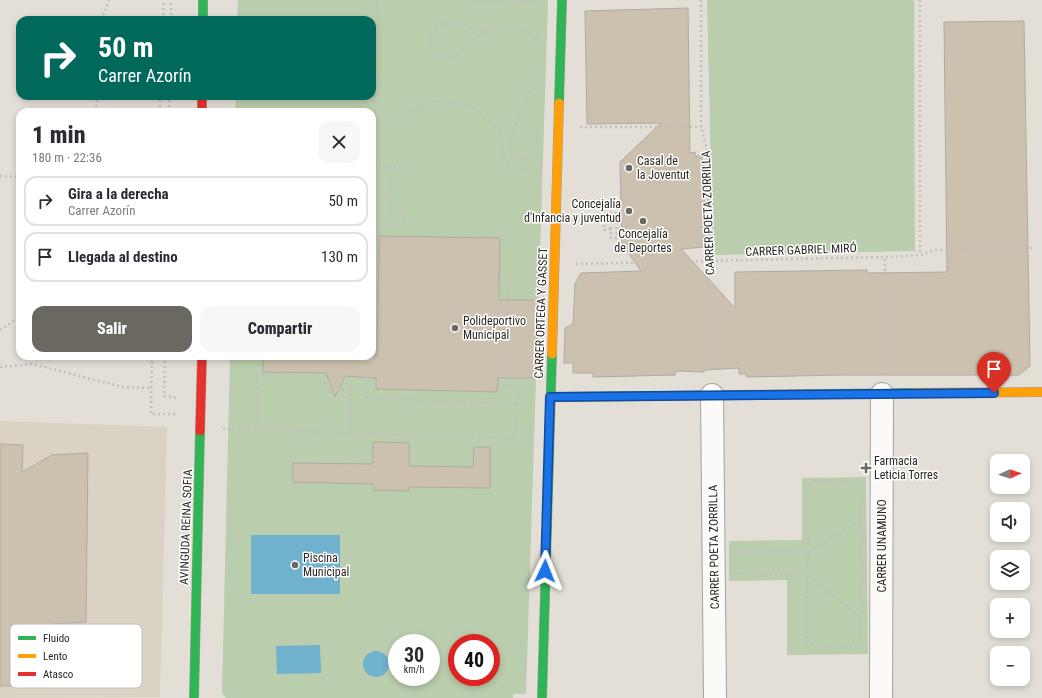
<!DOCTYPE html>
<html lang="es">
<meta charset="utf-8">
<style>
:root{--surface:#fff;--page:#f7f7f7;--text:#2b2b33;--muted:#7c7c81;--line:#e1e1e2;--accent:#6b6761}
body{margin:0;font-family:"Roboto Condensed",sans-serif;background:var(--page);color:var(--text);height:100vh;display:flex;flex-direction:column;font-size:15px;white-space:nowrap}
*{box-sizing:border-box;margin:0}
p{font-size:13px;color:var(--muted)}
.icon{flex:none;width:22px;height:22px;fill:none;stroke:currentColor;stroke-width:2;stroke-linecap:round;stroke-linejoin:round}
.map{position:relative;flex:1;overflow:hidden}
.drawer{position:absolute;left:16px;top:108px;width:360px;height:252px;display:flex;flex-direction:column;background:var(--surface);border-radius:12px;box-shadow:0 2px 6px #0003}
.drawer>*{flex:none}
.guide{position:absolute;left:16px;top:16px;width:360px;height:84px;border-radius:12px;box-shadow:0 2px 6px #0003;background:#00695c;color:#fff;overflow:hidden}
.needle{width:26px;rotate:86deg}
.fabs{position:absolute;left:990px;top:454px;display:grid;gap:8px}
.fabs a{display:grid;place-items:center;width:40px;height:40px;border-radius:8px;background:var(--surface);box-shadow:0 2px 6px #0003;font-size:20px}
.speed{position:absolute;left:388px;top:634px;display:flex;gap:8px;font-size:20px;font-weight:700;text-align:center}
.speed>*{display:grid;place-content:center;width:52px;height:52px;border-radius:50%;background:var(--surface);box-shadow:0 2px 6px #0003;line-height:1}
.speed small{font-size:10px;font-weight:400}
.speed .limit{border:6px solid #d22;background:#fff;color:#111}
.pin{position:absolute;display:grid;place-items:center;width:34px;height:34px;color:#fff;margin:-41px -17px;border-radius:50% 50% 50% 0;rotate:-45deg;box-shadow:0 0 4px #0007}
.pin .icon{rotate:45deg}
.me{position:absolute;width:44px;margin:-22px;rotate:2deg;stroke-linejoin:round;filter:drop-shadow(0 0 3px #0008)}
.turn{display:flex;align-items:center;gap:14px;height:84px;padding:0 16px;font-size:18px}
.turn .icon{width:52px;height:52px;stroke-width:2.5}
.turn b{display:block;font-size:28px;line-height:34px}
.round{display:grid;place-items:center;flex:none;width:42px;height:42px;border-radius:12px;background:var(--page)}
.overview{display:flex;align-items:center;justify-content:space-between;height:68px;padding:0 16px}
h1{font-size:24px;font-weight:800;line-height:30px}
.primary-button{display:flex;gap:8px;margin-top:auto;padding:8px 16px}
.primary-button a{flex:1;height:46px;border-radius:12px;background:var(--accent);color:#fff;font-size:16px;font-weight:800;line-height:46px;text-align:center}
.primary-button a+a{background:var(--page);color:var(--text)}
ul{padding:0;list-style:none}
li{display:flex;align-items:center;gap:12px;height:50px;margin:0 8px 6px;padding:0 8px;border:2px solid var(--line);border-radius:12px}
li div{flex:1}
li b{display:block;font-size:15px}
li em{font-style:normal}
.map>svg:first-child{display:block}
.built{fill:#dad2c3}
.green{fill:#bacdac;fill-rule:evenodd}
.water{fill:#70b1cd}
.building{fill:#cbc1ae;stroke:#aeaaa4}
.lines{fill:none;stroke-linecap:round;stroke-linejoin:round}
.street-casing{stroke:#a5a29c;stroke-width:24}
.fast-casing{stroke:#a5a29c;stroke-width:10}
.slow-casing{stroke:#a5a29c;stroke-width:10}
.jam-casing{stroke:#a5a29c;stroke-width:10}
.path{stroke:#c1c0bd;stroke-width:2.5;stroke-dasharray:2 3;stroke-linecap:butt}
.street{stroke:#fbfaf9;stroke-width:22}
.fast{stroke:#30b455;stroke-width:9}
.slow{stroke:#ff9f0a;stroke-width:9}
.jam{stroke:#e5322d;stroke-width:9}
.route-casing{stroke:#114b97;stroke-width:10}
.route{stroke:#1a73e8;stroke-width:7}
.poi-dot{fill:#6b6761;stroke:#fff;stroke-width:1.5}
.labels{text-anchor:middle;stroke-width:3;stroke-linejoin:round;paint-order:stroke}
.poi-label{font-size:12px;fill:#2a2722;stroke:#fff;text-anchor:start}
.street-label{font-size:12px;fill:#2a2722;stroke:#fff}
.key{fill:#fff;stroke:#bfbebd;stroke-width:1}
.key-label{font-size:11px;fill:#2a2722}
</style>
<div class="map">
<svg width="1042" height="698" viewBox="0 0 1042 698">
<rect width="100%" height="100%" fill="#e3dfd7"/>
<path class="built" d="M 0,421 L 167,427 L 160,697 L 0,698 Z"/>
<g class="green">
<path d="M 238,0 L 548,0 L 526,694 L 513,694 L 513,698 L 226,698 L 222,693 L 230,356 L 372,356 L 372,112 L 235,112 L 236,96 L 372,96 L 372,20 L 237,20 ZM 397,643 L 431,643 L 431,677 L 397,677 ZM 457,643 L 491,643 L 491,677 L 457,677 Z"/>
<path d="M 707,0 L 914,0 L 915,251 L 713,255 Z"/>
<path d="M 866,477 L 868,654 L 787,655 L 787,580 L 729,581 L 729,541 L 802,540 L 802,478 Z"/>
</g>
<g class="water">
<rect x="251" y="535" width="89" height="59"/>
<path d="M 320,645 L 321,673 L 277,674 L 276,646 Z"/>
<circle cx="376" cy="664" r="13"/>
</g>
<g class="building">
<path d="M 688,8 L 690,153 L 695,152 L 695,156 L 702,156 L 702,163 L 704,163 L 705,247 L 681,249 L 735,308 L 735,272 L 867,270 L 867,273 L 947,272 L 944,22 L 1024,21 L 1030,366 L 1019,375 L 844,375 L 747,377 L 746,374 L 739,374 L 739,368 L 704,370 L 704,372 L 676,371 L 675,375 L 593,377 L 593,373 L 573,373 L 573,363 L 564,363 L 565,328 L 573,324 L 575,284 L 581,273 L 641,271 L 622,244 L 620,162 L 661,123 L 587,124 L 585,11 Z"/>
<path d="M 379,236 L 500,238 L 499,300 L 538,300 L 537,341 L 540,340 L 539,365 L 536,365 L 536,378 L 498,378 L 497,392 L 376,389 L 376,378 L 345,376 L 335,397 L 326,373 L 263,372 L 263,356 L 377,356 Z"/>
<path d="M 373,442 L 409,443 L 409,466 L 473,467 L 474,447 L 490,447 L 490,488 L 409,487 L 409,491 L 373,490 L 373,484 L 293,482 L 293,463 L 373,464 Z"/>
<path d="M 0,444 L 23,445 L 22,472 L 52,455 L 88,453 L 86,622 L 51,624 L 52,686 L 0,686 Z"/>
</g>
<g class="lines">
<defs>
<g id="street">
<path d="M 712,395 L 715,698"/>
<path d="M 881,698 L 882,394"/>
</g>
<g id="fast">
<path d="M 203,0 L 203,20"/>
<path d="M 559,103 L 562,0"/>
<path d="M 550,397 L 911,393"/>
<path d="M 194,698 L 200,431"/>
<path d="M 542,698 L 552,354"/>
</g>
<g id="slow">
<path d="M 552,354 L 559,103"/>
<path d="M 911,393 L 1042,392"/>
</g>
<g id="jam">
<path d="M 202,96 L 202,112"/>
<path d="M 200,431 L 202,356"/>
</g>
</defs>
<use href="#street" class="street-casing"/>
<use href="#fast" class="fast-casing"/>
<use href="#slow" class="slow-casing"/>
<use href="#jam" class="jam-casing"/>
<g class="path">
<path d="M 472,0 L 540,1"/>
<path d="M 701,0 L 701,127 L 708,153 L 710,374"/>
<path d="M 920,0 L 920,255"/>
<path d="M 101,20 L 109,0"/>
<path d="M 163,20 L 164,0"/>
<path d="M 171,20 L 171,0"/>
<path d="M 492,28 L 472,40 L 456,57 L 435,56 L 430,38 L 437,24 L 462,24 L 475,29 L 514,28 L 524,30 L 537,39 L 537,41"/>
<path d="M 95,112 L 98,96"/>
<path d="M 160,112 L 160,96"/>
<path d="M 169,112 L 169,96"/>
<path d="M 375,124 L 395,123 L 407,116 L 423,103 L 441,101 L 475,108 L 482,116 L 501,130 L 502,154 L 510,169 L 535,171"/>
<path d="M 580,127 L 701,127"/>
<path d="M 534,151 L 529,159 L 516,160 L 509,145 L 517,121 L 536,75"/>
<path d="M 374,166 L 408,167"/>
<path d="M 0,176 L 20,177"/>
<path d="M 373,193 L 390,194"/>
<path d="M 578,201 L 603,200 L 604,230 L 611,229 L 611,238 L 617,238 L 617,234 L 622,234"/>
<path d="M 372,225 L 405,224 L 405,215 L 389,215 L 390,167"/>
<path d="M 611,229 L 611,213 L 616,213 L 617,234"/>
<path d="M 372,247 L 377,0"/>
<path d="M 576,264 L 885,257 L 920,255 L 934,250 L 1032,248"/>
<path d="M 0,330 L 20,317"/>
<path d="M 152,356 L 151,414 L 178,414"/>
<path d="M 165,356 L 164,396 L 179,398"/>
<path d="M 369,356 L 366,389 L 367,398 L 516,404"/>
<path d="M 0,367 L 32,364 L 123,387 L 152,388"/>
<path d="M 885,371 L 885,257"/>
<path d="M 351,388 L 366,389"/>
<path d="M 517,396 L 528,396"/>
<path d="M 223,429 L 515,438 L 517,386 L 507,385 L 508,281"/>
<path d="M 259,429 L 257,374 L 318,375 L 328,392 L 351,388 L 350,433"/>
<path d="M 815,481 L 861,482 L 861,647 L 815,646 L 806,641 L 808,552 L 807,487 Z"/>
<path d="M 737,553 L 737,551 L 808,552 L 859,522"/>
<path d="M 737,572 L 737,574 L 807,575 L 859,616"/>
</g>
<use href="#street" class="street"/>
<use href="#fast" class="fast"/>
<use href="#slow" class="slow"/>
<use href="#jam" class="jam"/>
</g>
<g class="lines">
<defs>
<path id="route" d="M 545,571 L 550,397 L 994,393"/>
</defs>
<use href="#route" class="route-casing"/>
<use href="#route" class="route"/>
</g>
<g class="poi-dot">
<circle cx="629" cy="168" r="4"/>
<circle cx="629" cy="211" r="4"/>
<circle cx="643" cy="221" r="4"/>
<circle cx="455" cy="328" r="4"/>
<path d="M864 462h4v4h4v4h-4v4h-4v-4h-4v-4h4z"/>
<circle cx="295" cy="565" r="4"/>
</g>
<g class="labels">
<g class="poi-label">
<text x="637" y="165">Casal de<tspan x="637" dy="14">la Joventut</tspan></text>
<text x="621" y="208" text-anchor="end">Concejalía<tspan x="621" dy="14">d'Infancia y juventud</tspan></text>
<text x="643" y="238" text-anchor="middle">Concejalía<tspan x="643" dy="14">de Deportes</tspan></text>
<text x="463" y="325">Polideportivo<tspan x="463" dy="14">Municipal</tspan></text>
<text x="874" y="465">Farmacia<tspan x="874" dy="14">Leticia Torres</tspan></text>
<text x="303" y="562">Piscina<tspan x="303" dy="14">Municipal</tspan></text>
</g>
<g class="street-label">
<text transform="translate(708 213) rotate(-92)" y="4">CARRER POETA ZORRILLA</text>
<text transform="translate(801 250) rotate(-2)" y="4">CARRER GABRIEL MIRÓ</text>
<text transform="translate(541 313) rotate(-88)" y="4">CARRER ORTEGA Y GASSET</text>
<text transform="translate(186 527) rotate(-88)" y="4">AVINGUDA REINA SOFIA</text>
<text transform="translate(882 546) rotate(-90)" y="4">CARRER UNAMUNO</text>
<text transform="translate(714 547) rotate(-91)" y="4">CARRER POETA ZORRILLA</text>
</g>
</g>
<rect x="10" y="624" width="132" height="64" rx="6" class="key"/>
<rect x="18" y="636" width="18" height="4" fill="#30b455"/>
<rect x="18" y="654" width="18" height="4" fill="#ff9f0a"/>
<rect x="18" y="672" width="18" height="4" fill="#e5322d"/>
<g class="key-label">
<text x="43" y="642">Fluido</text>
<text x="43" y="660">Lento</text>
<text x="43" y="678">Atasco</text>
</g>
</svg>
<div class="fabs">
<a><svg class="needle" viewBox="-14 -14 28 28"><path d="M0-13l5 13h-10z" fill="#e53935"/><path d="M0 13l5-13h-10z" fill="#7c7c81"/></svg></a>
<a><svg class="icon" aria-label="sound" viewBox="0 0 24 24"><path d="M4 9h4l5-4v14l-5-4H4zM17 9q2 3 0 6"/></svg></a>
<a><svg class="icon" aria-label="layers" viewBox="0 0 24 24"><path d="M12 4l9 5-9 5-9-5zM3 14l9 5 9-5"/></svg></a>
<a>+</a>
<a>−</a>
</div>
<div class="speed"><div>30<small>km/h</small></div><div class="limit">40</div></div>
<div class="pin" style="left:994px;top:393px;background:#d93025"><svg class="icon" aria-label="arrive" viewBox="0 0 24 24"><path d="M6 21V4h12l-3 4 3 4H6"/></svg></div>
<svg class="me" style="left:545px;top:571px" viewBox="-20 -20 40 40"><path d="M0-17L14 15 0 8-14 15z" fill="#1a73e8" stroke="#fff" stroke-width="4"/></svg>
<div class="guide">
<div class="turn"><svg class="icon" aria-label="right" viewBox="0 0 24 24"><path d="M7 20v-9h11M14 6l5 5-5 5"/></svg><div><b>50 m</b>Carrer Azorín</div></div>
</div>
<section class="drawer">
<div class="overview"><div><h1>1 min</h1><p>180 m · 22:36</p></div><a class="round"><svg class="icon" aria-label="close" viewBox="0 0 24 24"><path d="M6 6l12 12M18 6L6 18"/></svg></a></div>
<ul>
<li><svg class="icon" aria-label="right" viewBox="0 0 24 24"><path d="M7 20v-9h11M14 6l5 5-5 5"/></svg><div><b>Gira a la derecha</b><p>Carrer Azorín</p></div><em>50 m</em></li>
<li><svg class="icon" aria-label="arrive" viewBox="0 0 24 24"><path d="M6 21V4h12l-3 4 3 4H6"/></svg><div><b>Llegada al destino</b></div><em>130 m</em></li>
</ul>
<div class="primary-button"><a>Salir</a><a>Compartir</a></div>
</section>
</div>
